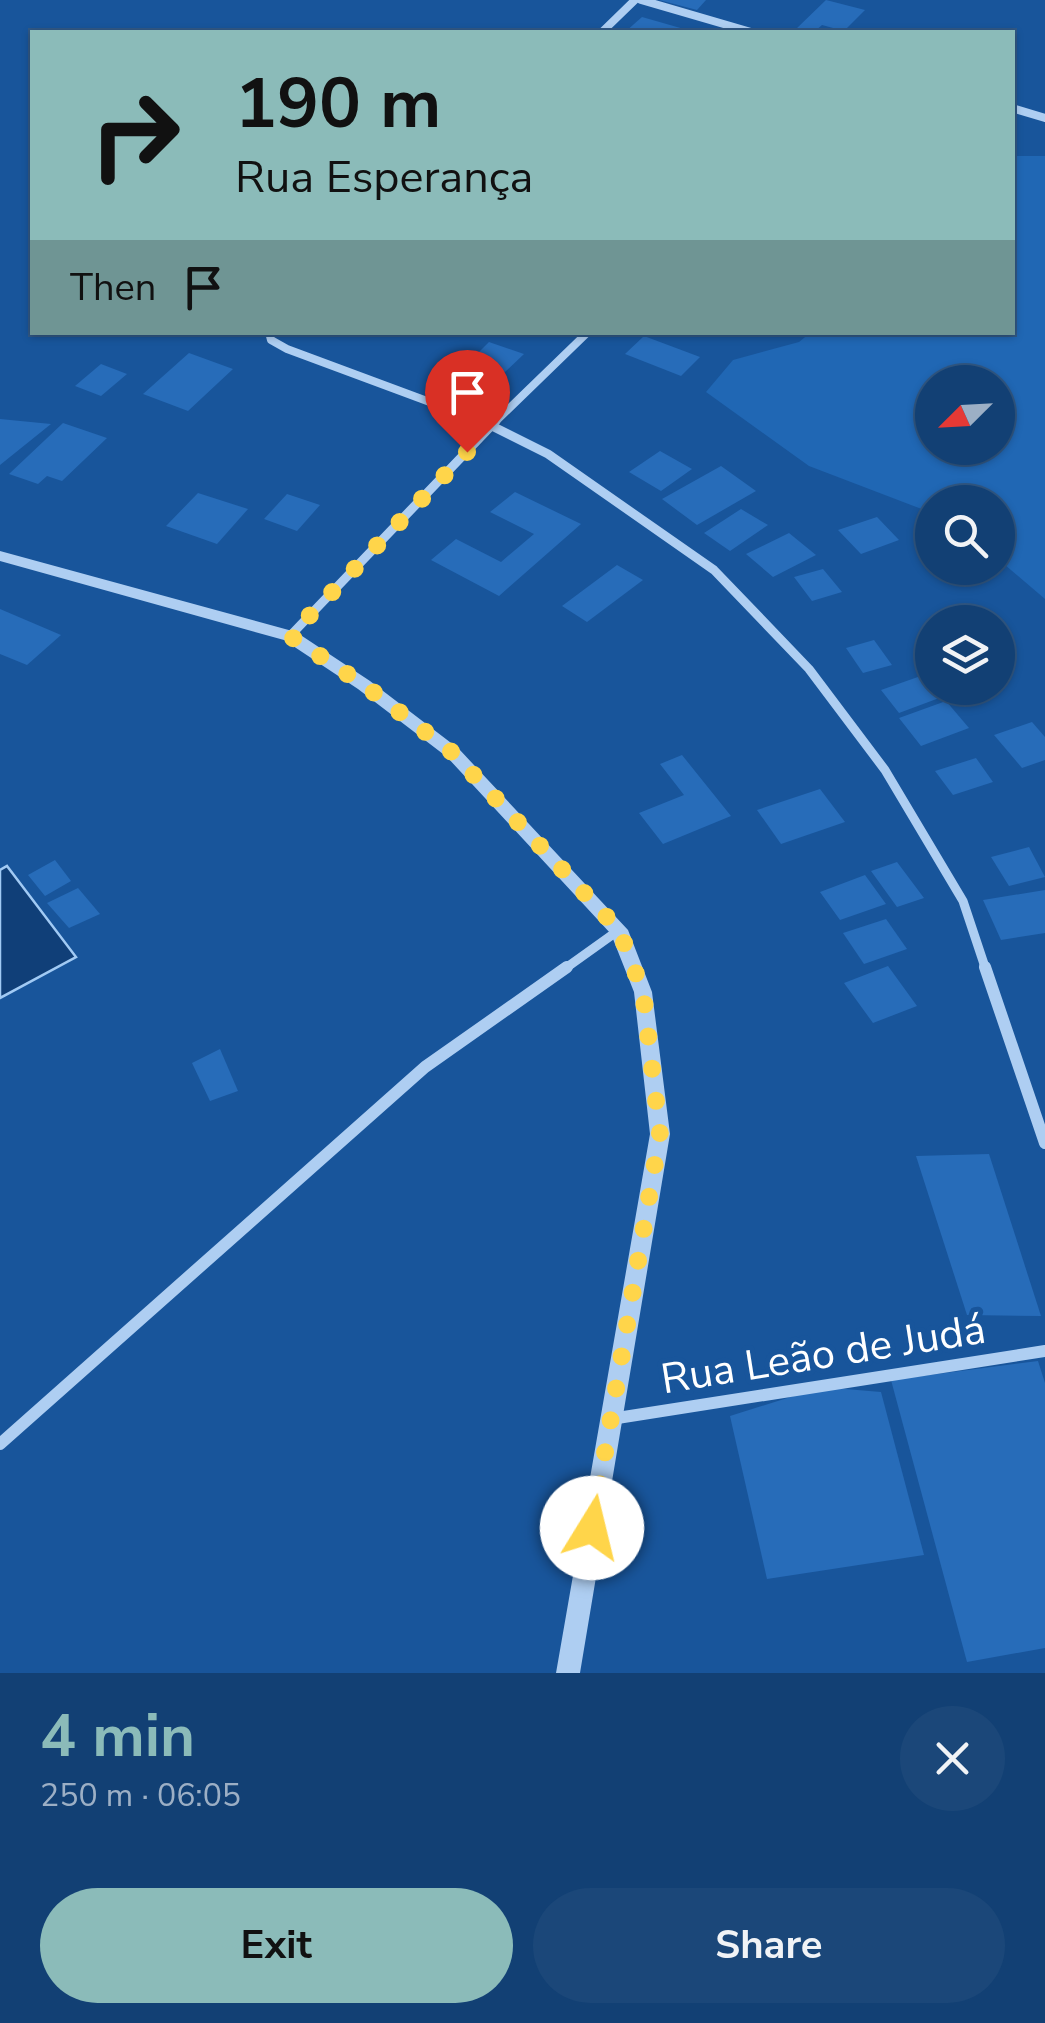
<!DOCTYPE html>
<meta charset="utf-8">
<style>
:root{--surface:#124074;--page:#1b4779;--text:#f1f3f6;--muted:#9cafc5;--line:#315986;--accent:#8bbbb9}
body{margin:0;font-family:"Nunito Sans",sans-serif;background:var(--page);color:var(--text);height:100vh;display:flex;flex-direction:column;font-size:38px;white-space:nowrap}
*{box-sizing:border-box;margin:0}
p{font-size:32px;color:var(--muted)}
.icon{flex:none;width:55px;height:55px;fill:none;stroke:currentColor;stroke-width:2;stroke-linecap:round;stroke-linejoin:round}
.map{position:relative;height:1673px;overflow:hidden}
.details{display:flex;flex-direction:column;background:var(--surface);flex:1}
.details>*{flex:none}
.banner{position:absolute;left:30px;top:30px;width:985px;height:305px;border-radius:0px;box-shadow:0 2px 8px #0004,0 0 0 2px var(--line);background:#8bbbb9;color:#111;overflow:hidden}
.needle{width:65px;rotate:246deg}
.fabs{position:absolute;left:915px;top:365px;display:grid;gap:20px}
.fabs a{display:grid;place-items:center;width:100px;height:100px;border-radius:50%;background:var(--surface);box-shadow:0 2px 8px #0004,0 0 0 2px var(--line);font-size:50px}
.pin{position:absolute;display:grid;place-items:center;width:85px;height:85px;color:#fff;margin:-102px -42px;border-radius:50% 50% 50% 0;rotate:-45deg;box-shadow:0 0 10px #0007}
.pin .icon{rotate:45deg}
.me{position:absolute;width:110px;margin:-55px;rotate:9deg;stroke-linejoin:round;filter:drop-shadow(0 0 8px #0008)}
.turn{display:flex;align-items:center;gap:35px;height:210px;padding:0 40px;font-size:45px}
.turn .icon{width:130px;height:130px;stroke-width:2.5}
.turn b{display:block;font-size:70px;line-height:85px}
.then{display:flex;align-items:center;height:95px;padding:0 40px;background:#0003;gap:20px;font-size:38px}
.round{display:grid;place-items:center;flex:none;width:105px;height:105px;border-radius:52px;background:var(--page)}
.head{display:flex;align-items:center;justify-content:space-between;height:170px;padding:0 40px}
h1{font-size:60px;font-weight:700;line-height:75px;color:var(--accent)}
.button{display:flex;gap:20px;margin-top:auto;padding:20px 40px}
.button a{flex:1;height:115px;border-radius:60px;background:var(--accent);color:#111;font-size:40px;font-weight:700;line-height:115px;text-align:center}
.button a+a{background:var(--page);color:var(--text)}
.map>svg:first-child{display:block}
.green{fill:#2067b4;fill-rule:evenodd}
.water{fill:#103f78;stroke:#a1caf4;stroke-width:2.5}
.building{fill:#276cb9}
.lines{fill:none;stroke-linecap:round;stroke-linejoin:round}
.minor-far2{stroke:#aecef2;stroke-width:8}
.minor-far1{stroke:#aecef2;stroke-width:9}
.minor{stroke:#aecef2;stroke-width:12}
.tertiary{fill:#aecef2;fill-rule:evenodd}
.route{stroke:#ffd54a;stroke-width:18;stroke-dasharray:0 32.4}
.labels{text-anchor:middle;stroke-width:10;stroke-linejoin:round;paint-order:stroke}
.near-street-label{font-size:42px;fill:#fff;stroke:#18559b}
</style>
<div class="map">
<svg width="1045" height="1673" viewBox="0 0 1045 1673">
<rect width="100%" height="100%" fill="#18559b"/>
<path class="green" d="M 1013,156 L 1045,156 L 1045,599 L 998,559 L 998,502 L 932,502 L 932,513 L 809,466 L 706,392 L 733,360 L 799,342 L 810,333 L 1012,332 ZM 932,382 L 998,382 L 998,448 L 932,448 Z"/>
<path class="water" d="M 7,866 L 76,957 L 0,998 L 0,870 Z"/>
<g class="building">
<path d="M 659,0 L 706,0 L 697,10 Z"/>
<path d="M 826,0 L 865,10 L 844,31 L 822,25 L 814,32 L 796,29 Z"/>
<path d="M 642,17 L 691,31 L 690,32 L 625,32 Z"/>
<path d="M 644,336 L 700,357 L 681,376 L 625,354 Z"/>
<path d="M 489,342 L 524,354 L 505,372 L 471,360 Z"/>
<path d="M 189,353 L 233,369 L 188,411 L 143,394 Z"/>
<path d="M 101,364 L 127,374 L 101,396 L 75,386 Z"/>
<path d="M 0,419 L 51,424 L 0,465 Z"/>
<path d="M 63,423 L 107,438 L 62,481 L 47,476 L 38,484 L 9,474 Z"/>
<path d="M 660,451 L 692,469 L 661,491 L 629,472 Z"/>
<path d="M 721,466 L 756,491 L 697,525 L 662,499 Z"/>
<path d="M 515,492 L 581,524 L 499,596 L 431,560 L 456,539 L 501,562 L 534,534 L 490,512 Z"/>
<path d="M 198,493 L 248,509 L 217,544 L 166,526 Z"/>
<path d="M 287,494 L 320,505 L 297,531 L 264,519 Z"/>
<path d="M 741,509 L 768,525 L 730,551 L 704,533 Z"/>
<path d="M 877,517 L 899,540 L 861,554 L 838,530 Z"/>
<path d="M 789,533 L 816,555 L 773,577 L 746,554 Z"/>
<path d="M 617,565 L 643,580 L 587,622 L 562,606 Z"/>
<path d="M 823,569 L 842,592 L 812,601 L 794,577 Z"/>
<path d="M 0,609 L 61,635 L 27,665 L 0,654 Z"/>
<path d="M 874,640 L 892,665 L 863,673 L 846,648 Z"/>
<path d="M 932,672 L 932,688 L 966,688 L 899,713 L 881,690 Z"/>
<path d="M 946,701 L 969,728 L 921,746 L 899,718 Z"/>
<path d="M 1032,722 L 1045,737 L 1045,760 L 1022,768 L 994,735 Z"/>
<path d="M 682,755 L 731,816 L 663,844 L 639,813 L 684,795 L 660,764 Z"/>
<path d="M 976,758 L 993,782 L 953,795 L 935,771 Z"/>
<path d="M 820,789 L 845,822 L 781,844 L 757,810 Z"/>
<path d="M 1029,847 L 1045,877 L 1009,886 L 991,857 Z"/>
<path d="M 55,860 L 71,881 L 45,896 L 28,875 Z"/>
<path d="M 897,862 L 924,898 L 897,907 L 871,871 Z"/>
<path d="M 865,875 L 886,904 L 840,920 L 820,892 Z"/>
<path d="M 78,888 L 100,914 L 69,928 L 47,903 Z"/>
<path d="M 1045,890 L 1045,933 L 1001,940 L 983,900 Z"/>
<path d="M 886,919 L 907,949 L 864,964 L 843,933 Z"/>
<path d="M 888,966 L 917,1006 L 873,1023 L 844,983 Z"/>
<path d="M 220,1049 L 238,1091 L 210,1101 L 192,1063 Z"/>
<path d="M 989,1154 L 1041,1316 L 967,1315 L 916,1156 Z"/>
<path d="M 1038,1361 L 1045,1383 L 1045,1648 L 967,1662 L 891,1380 Z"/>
<path d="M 822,1387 L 881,1392 L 924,1555 L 767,1579 L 730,1416 Z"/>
</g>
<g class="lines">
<g class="minor-far2">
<path d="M 641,0 L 751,32"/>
<path d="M 602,32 L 635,0"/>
<path d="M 1012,108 L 1045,118"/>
<path d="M 269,332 L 271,340 L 287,349 L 489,424"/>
<path d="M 493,424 L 588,332"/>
</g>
<g class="minor-far1">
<path d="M 482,421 L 548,454 L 714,570 L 809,669 L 885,770 L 963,901 L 986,970"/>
<path d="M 290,636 L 496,421"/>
<path d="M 563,970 L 619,930"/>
</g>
<g class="minor">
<path d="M 985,967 L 1045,1143"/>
<path d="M 611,1419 L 1045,1351"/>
<path d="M 0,1444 L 425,1067 L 567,967"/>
</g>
<path class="tertiary" d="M 0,551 L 296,632 L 370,681 L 459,749 L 628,930 L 652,992 L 670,1134 L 580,1673 L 556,1673 L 650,1134 L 634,992 L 611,934 L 447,757 L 358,689 L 284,640 L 0,561 Z"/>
</g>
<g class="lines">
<path class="route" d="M 467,452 L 290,636 L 364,685 L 453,753 L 619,930 L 643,992 L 660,1134 L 592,1528"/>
</g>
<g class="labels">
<g class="near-street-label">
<text transform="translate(823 1353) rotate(-9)" y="15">Rua Leão de Judá</text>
</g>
</g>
</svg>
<div class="fabs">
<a><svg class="needle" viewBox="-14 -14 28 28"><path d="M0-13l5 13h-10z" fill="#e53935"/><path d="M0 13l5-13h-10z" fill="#9cafc5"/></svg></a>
<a><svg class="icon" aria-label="search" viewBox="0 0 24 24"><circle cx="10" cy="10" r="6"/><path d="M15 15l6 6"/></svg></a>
<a><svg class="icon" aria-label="layers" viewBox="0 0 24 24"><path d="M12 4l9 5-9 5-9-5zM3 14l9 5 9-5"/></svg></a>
</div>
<div class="pin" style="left:467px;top:452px;background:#d93025"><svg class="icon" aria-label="arrive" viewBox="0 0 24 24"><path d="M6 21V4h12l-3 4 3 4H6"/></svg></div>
<svg class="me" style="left:592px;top:1528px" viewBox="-20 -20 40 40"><circle r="19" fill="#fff"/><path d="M0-13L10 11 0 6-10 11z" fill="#ffd54a"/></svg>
<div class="banner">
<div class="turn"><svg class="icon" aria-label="right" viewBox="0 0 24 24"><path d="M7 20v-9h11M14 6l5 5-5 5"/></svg><div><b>190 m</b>Rua Esperança</div></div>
<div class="then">Then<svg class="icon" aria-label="arrive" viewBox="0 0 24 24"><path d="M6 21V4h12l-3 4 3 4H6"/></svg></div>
</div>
</div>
<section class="details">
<div class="head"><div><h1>4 min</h1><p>250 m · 06:05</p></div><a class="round"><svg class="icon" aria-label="close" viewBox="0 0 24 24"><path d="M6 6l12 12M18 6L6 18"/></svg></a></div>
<div class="button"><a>Exit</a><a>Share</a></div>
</section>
